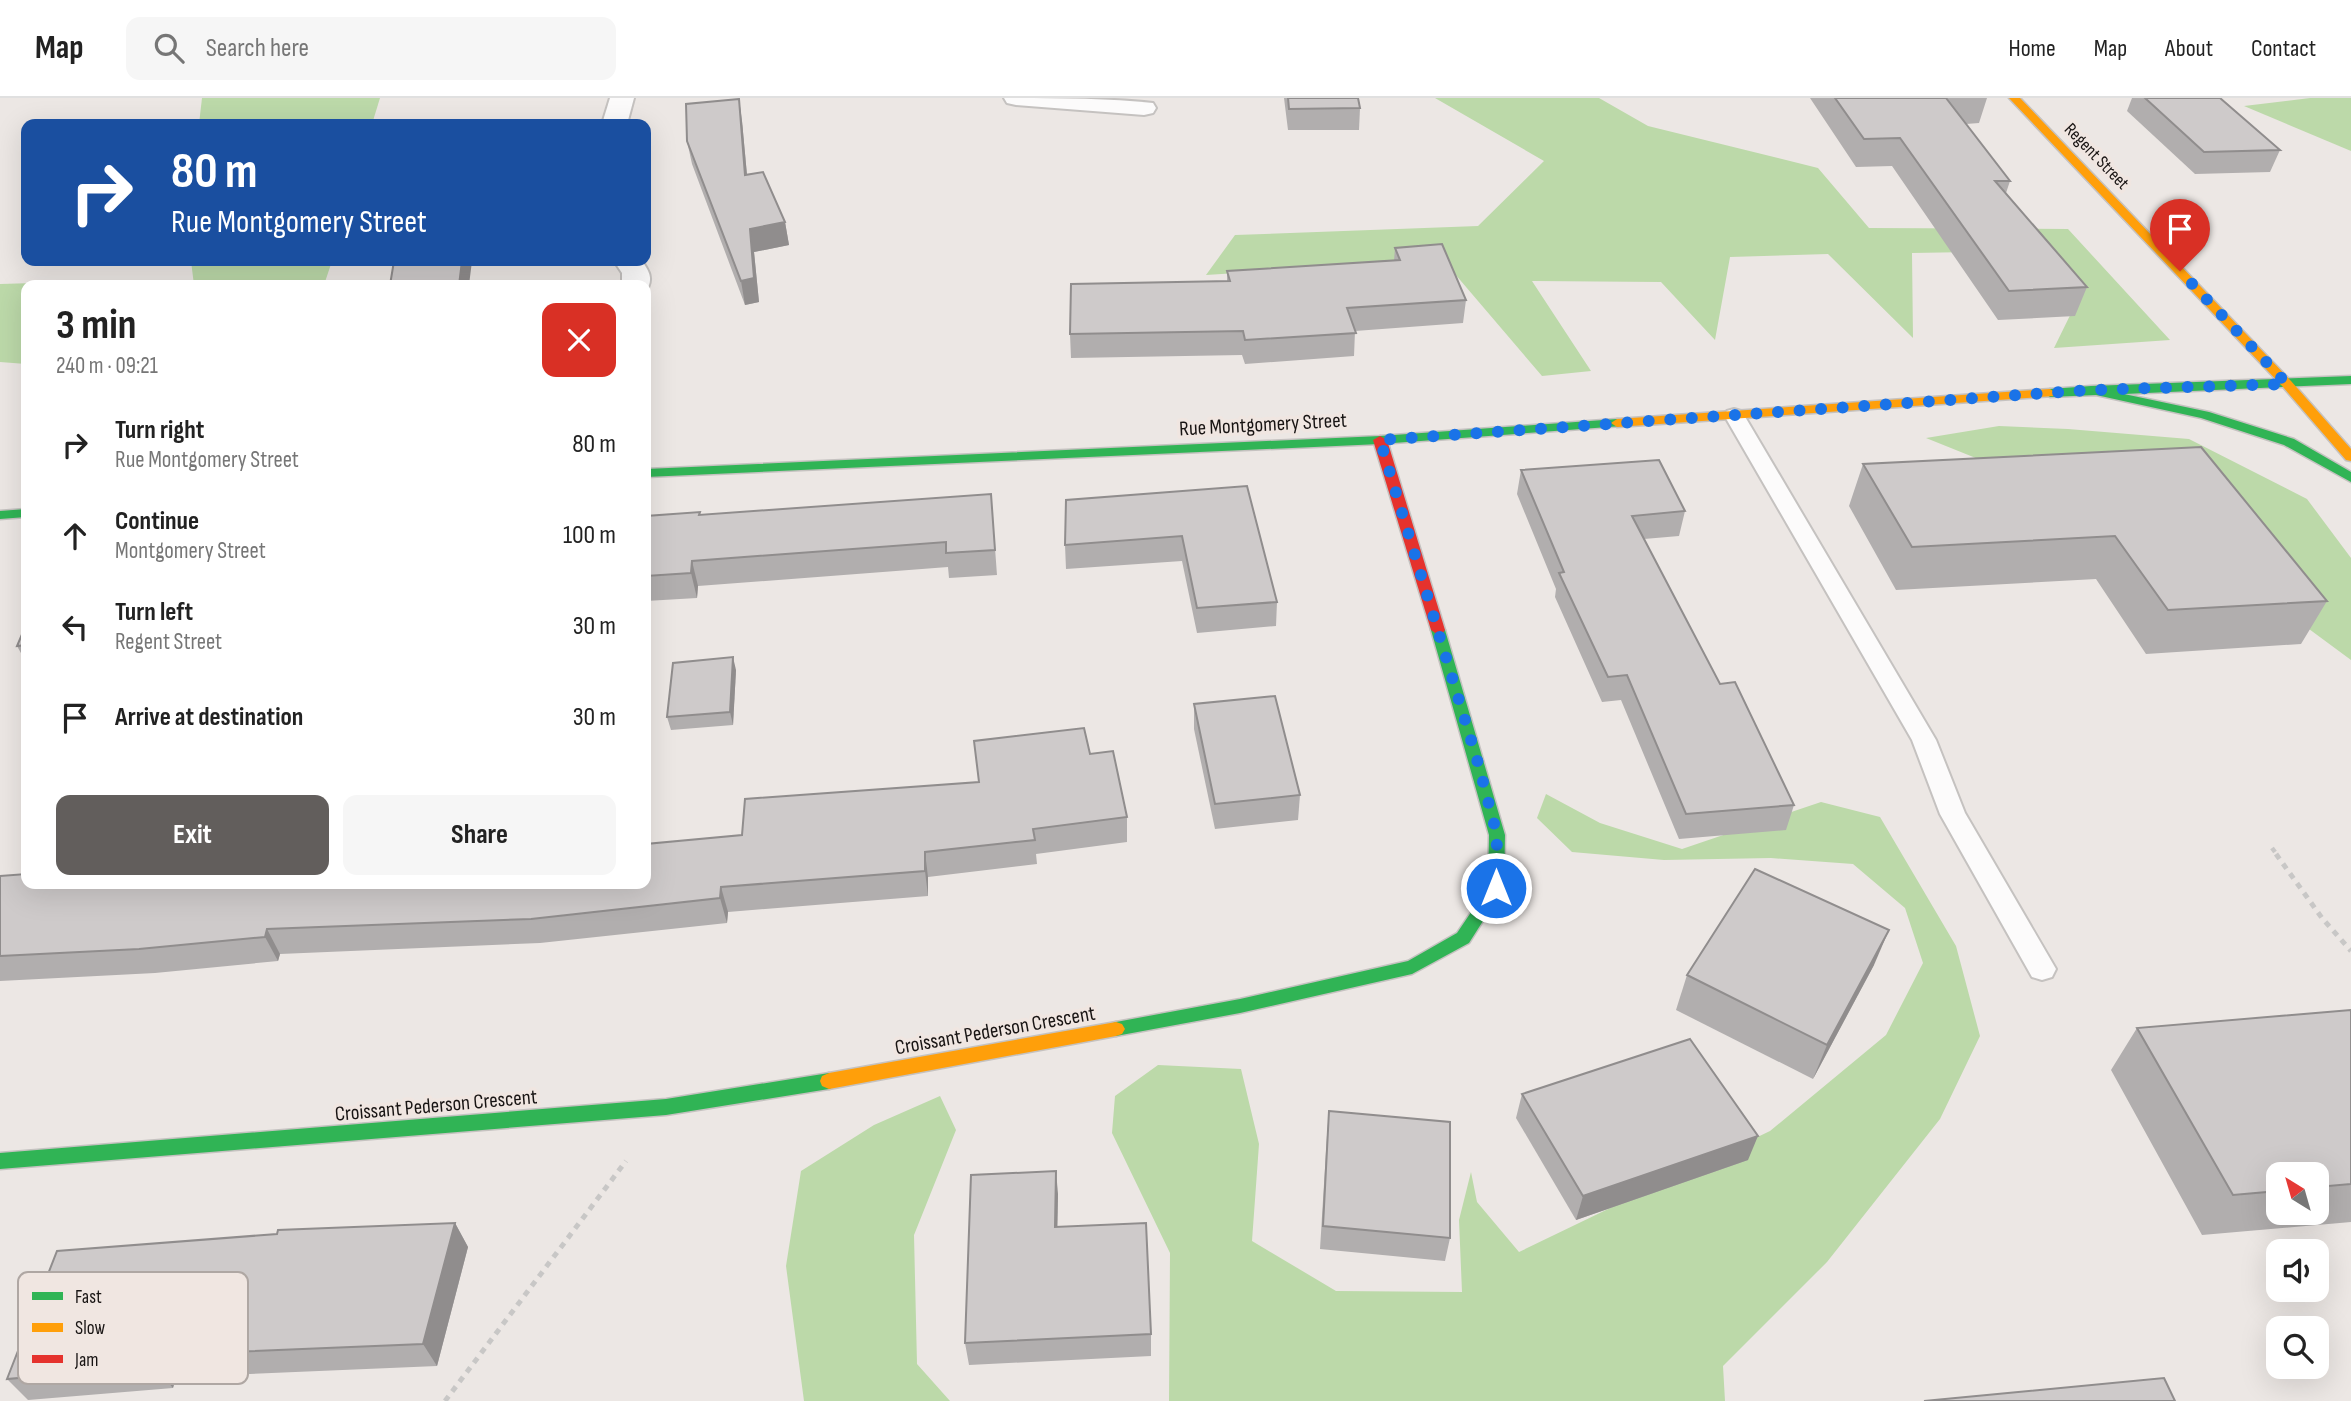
<!DOCTYPE html>
<meta charset="utf-8">
<style>
:root{--surface:#fff;--page:#f6f6f6;--text:#222;--muted:#767676;--line:#e0e0e0;--accent:#625e5c}
body{margin:0;font-family:"Sofia Sans Condensed",sans-serif;background:var(--page);color:var(--text);height:100vh;display:flex;flex-direction:column;font-size:26px;white-space:nowrap}
*{box-sizing:border-box;margin:0}
p{font-size:23px;color:var(--muted)}
.icon{flex:none;width:38px;height:38px;fill:none;stroke:currentColor;stroke-width:2;stroke-linecap:round;stroke-linejoin:round}
.map{position:relative;flex:1;overflow:hidden}
.side{position:absolute;left:21px;top:182px;width:630px;height:609px;display:flex;flex-direction:column;background:var(--surface);border-radius:14px;box-shadow:0 7px 28px #0002}
.side>*{flex:none}
.top-card{position:absolute;left:21px;top:21px;width:630px;height:147px;border-radius:14px;box-shadow:0 7px 28px #0002;background:#1a4fa0;color:#fff;overflow:hidden}
.needle{width:46px;rotate:323deg}
.tools{position:absolute;left:2266px;top:1064px;display:grid;gap:14px}
.tools a{display:grid;place-items:center;width:63px;height:63px;border-radius:14px;background:var(--surface);box-shadow:0 7px 28px #0002;font-size:35px}
.pin{position:absolute;display:grid;place-items:center;width:60px;height:60px;color:#fff;margin:-72px -30px;border-radius:50% 50% 50% 0;rotate:-45deg;box-shadow:0 0 7px #0007}
.pin .icon{rotate:45deg}
.me{position:absolute;width:77px;margin:-38px;rotate:0deg;stroke-linejoin:round;filter:drop-shadow(0 0 5px #0008)}
.turn{display:flex;align-items:center;gap:24px;height:147px;padding:0 35px;font-size:32px}
.turn .icon{width:91px;height:91px;stroke-width:2.5}
.turn b{display:block;font-size:49px;line-height:60px}
.round{display:grid;place-items:center;flex:none;width:74px;height:74px;border-radius:14px;background:var(--page)}
.overview{display:flex;align-items:center;justify-content:space-between;height:119px;padding:0 35px}
h1{font-size:42px;font-weight:700;line-height:52px}
.primary-button{display:flex;gap:14px;margin-top:auto;padding:14px 35px}
.primary-button a{flex:1;height:80px;border-radius:14px;background:var(--accent);color:#fff;font-size:28px;font-weight:700;line-height:80px;text-align:center}
.primary-button a+a{background:var(--page);color:var(--text)}
ul{padding:0;list-style:none}
li{display:flex;align-items:center;gap:21px;height:91px;padding:0 35px}
li div{flex:1}
li b{display:block;font-size:26px}
li em{font-style:normal}
header{display:flex;align-items:center;gap:42px;box-sizing:border-box;height:98px;padding:0 35px;background:var(--surface);border-bottom:2px solid var(--line)}
header strong{font-size:33px}
nav{display:flex;gap:38px;margin-inline-start:auto;font-size:24px}
.search{width:490px;height:63px;background:var(--page);display:flex;align-items:center;gap:18px;box-sizing:border-box;padding:0 24px;border-radius:14px;color:var(--muted);font-size:26px}
.map>svg:first-child{display:block}
.forest{fill:#bcd9a9}
.lines{fill:none;stroke-linecap:round;stroke-linejoin:round}
.lane-casing{stroke:#c5c2c0;stroke-width:4}
.street-casing{stroke:#c5c2c0;stroke-width:4}
.fast-casing{stroke:#c5c2c0;stroke-width:3}
.slow-casing{stroke:#c5c2c0;stroke-width:3}
.jam-casing{stroke:#c5c2c0;stroke-width:3}
.path-far1{stroke:#c8c7c6;stroke-width:4.5;stroke-dasharray:5 5;stroke-linecap:butt}
.path{stroke:#c8c7c6;stroke-width:5;stroke-dasharray:6 6;stroke-linecap:butt}
.lane{fill:#fcfbfb;fill-rule:evenodd}
.street{fill:#fcfbfb;fill-rule:evenodd}
.fast{fill:#30b455;fill-rule:evenodd}
.slow{fill:#ff9f0a;fill-rule:evenodd}
.jam{fill:#e5322d;fill-rule:evenodd}
.wall{fill:#b1aeae;fill-rule:evenodd}
.shaded-wall{fill:#908d8d}
.building{fill:#cecaca;stroke:#908d8d;stroke-width:2}
.route{stroke:#1a73e8;stroke-width:12;stroke-dasharray:0 21.6}
.labels{text-anchor:middle;stroke-width:7;stroke-linejoin:round;paint-order:stroke}
.far-street-label{font-size:18px;fill:#181413;stroke:#f0e6e1}
.street-label{font-size:21px;fill:#181413;stroke:#f0e6e1}
.key{fill:#f0e6e1;stroke:#afa7a3;stroke-width:2}
.key-label{font-size:19px;fill:#181413}
</style>
<header>
<strong>Map</strong>
<div class="search"><svg class="icon" aria-label="search" viewBox="0 0 24 24"><circle cx="10" cy="10" r="6"/><path d="M15 15l6 6"/></svg>Search here</div>
<nav><a>Home</a><a>Map</a><a>About</a><a>Contact</a></nav>
</header>
<div class="map">
<svg width="2351" height="1303" viewBox="0 0 2351 1303">
<rect width="100%" height="100%" fill="#ece7e4"/>
<g class="forest">
<path d="M 202,0 L 380,0 L 372,26 L 199,26 Z"/>
<path d="M 1435,0 L 1599,0 L 1648,28 L 1818,70 L 1869,130 L 2068,131 L 2170,242 L 2054,250 L 2081,195 L 1971,154 L 1912,155 L 1913,240 L 1828,156 L 1730,159 L 1715,242 L 1661,184 L 1532,183 L 1591,273 L 1542,278 L 1443,162 L 1206,177 L 1235,137 L 1478,128 L 1544,63 Z"/>
<path d="M 2310,0 L 2351,0 L 2351,53 L 2244,8 Z"/>
<path d="M 191,163 L 332,163 L 324,187 L 194,187 Z"/>
<path d="M 139,182 L 135,187 L 26,187 L 26,266 L 0,264 L 0,186 Z"/>
<path d="M 1999,328 L 2068,331 L 2189,341 L 2307,401 L 2351,460 L 2351,562 L 2286,514 L 2023,379 L 1926,340 Z"/>
<path d="M 1546,696 L 1600,725 L 1682,751 L 1821,704 L 1880,719 L 1956,848 L 1980,938 L 1940,1021 L 1827,1164 L 1723,1268 L 1725,1303 L 1169,1303 L 1170,1155 L 1112,1035 L 1115,998 L 1158,967 L 1241,971 L 1259,1046 L 1252,1143 L 1336,1193 L 1462,1194 L 1459,1122 L 1471,1074 L 1477,1104 L 1519,1154 L 1770,1033 L 1886,937 L 1923,865 L 1905,810 L 1853,766 L 1771,760 L 1664,762 L 1572,754 L 1537,720 Z"/>
<path d="M 940,998 L 956,1032 L 914,1137 L 917,1266 L 950,1303 L 804,1303 L 786,1168 L 801,1073 L 874,1027 Z"/>
</g>
<g class="lines">
<defs>
<path id="lane" d="M 1734,311 L 1741,313 L 1744,317 L 1936,642 L 1965,715 L 2056,871 L 2052,879 L 2042,882 L 2032,879 L 1940,716 L 1912,642 L 1724,317 L 1727,313 Z"/>
<g id="street">
<path d="M 610,0 L 634,0 L 627,26 L 602,26 Z"/>
<path d="M 1004,0 C 1052,0 1106,0 1153,5 L 1156,10 L 1153,15 L 1144,17 L 1016,7 L 1007,5 Z"/>
<path d="M 614,163 L 642,163 C 649,173 654,181 646,193 L 646,187 L 622,187 L 622,175 Z"/>
</g>
<g id="fast">
<path d="M 2351,278 L 2351,286 L 2124,296 L 2209,314 L 2294,341 L 2351,374 L 2351,384 L 2284,347 L 2201,320 L 2096,297 L 2050,299 L 2044,295 L 2050,291 L 2091,288 Z"/>
<path d="M 1617,321 L 1622,322 L 1622,328 L 1380,346 L 646,379 L 646,371 L 1380,338 Z"/>
<path d="M 26,411 L 26,419 L 0,421 L 0,413 Z"/>
<path d="M 1438,527 L 1445,532 L 1505,737 L 1504,790 L 1469,845 L 1412,876 L 1240,915 L 1116,938 L 1110,936 L 1107,931 L 1110,926 L 1116,924 L 1240,901 L 1408,863 L 1457,835 L 1488,789 L 1489,737 L 1431,532 Z"/>
<path d="M 829,975 L 836,978 L 838,983 L 836,988 L 829,991 L 666,1017 L 0,1071 L 0,1055 L 666,1001 Z"/>
</g>
<g id="slow">
<path d="M 2009,0 L 2020,0 L 2291,283 L 2351,351 L 2351,363 L 2346,362 L 2283,289 Z"/>
<path d="M 2050,291 L 2056,295 L 2054,298 L 1617,329 L 1611,325 L 1617,321 Z"/>
<path d="M 1116,924 L 1122,926 L 1125,931 L 1122,936 L 1116,938 L 829,991 L 822,988 L 820,983 L 822,978 L 829,975 Z"/>
</g>
<path id="jam" d="M 1380,338 L 1387,342 L 1445,532 L 1443,535 L 1438,537 L 1431,532 L 1373,342 Z"/>
</defs>
<use href="#lane" class="lane-casing"/>
<use href="#street" class="street-casing"/>
<use href="#fast" class="fast-casing"/>
<use href="#slow" class="slow-casing"/>
<use href="#jam" class="jam-casing"/>
<path class="path-far1" d="M 2272,750 L 2278,758"/>
<g class="path">
<path d="M 2276,756 L 2322,820 L 2351,853"/>
<path d="M 445,1303 L 626,1063"/>
</g>
<use href="#lane" class="lane"/>
<use href="#street" class="street"/>
<use href="#fast" class="fast"/>
<use href="#slow" class="slow"/>
<use href="#jam" class="jam"/>
</g>
<g class="wall">
<path d="M 1284,0 L 1358,0 L 1360,10 L 1359,32 L 1288,32 Z"/>
<path d="M 1810,0 L 1987,0 L 1979,25 L 1966,26 L 2010,83 L 2006,95 L 2087,189 L 2075,218 L 1998,222 L 1892,68 L 1856,69 Z"/>
<path d="M 2132,0 L 2220,0 L 2280,52 L 2270,74 L 2195,76 L 2127,13 Z"/>
<path d="M 742,23 L 747,77 L 785,124 L 789,147 L 754,154 L 759,204 L 745,207 L 692,66 L 687,43 Z"/>
<path d="M 1395,150 L 1466,202 L 1463,225 L 1355,233 L 1354,258 L 1245,266 L 1242,257 L 1071,260 L 1070,236 L 1227,183 L 1227,173 L 1394,163 Z"/>
<path d="M 2201,349 L 2327,503 L 2301,546 L 2146,556 L 2096,481 L 1896,492 L 1849,408 L 1863,366 Z"/>
<path d="M 1521,372 L 1685,413 L 1679,438 L 1644,441 L 1720,586 L 1794,707 L 1786,732 L 1679,741 L 1621,602 L 1602,604 L 1555,499 L 1556,491 L 1517,396 Z"/>
<path d="M 1247,388 L 1277,504 L 1276,528 L 1197,535 L 1182,463 L 1066,471 L 1065,447 Z"/>
<path d="M 991,396 L 997,477 L 949,480 L 948,469 L 698,488 L 697,500 L 646,503 L 646,418 L 700,414 L 700,417 Z"/>
<path d="M 26,527 L 26,564 L 17,548 Z"/>
<path d="M 736,572 L 733,627 L 671,632 L 667,619 Z"/>
<path d="M 1194,606 L 1300,697 L 1298,722 L 1215,731 L 1194,631 Z"/>
<path d="M 979,684 L 1127,719 L 1127,744 L 1036,756 L 1037,766 L 928,779 L 928,798 L 728,814 L 727,825 L 540,845 L 280,856 L 278,863 L 155,875 L 0,883 L 0,778 L 26,786 L 646,786 L 742,737 Z"/>
<path d="M 1874,867 L 1813,981 L 1676,912 L 1687,877 Z"/>
<path d="M 2351,912 L 2351,1124 L 2202,1137 L 2111,972 L 2137,930 ZM 2278,1076 L 2317,1076 L 2317,1115 L 2278,1115 Z"/>
<path d="M 1522,996 L 1748,1062 L 1576,1122 L 1516,1020 Z"/>
<path d="M 1329,1013 L 1450,1140 L 1445,1163 L 1320,1151 L 1327,1037 Z"/>
<path d="M 1058,1096 L 1057,1129 L 1151,1236 L 1151,1258 L 969,1267 L 965,1245 Z"/>
<path d="M 455,1125 L 468,1149 L 437,1268 L 176,1279 L 173,1290 L 28,1302 L 7,1281 Z"/>
</g>
<g class="shaded-wall">
<path d="M 739,1 L 742,23 L 749,99 L 745,77 Z"/>
<path d="M 785,124 L 789,147 L 754,154 L 759,204 L 745,207 L 741,183 L 750,131 Z"/>
<path d="M 462,163 L 472,163 L 469,187 L 459,187 Z"/>
<path d="M 692,463 L 698,488 L 697,500 L 691,475 Z"/>
<path d="M 733,559 L 736,572 L 733,627 L 730,614 Z"/>
<path d="M 925,754 L 928,779 L 928,798 L 925,773 Z"/>
<path d="M 721,789 L 728,814 L 727,825 L 720,800 Z"/>
<path d="M 267,831 L 280,856 L 278,863 L 265,839 Z"/>
<path d="M 1889,832 L 1874,867 L 1813,981 L 1827,947 Z"/>
<path d="M 1758,1038 L 1748,1062 L 1576,1122 L 1583,1098 Z"/>
<path d="M 1056,1073 L 1058,1096 L 1057,1152 L 1055,1129 Z"/>
<path d="M 455,1125 L 468,1149 L 437,1268 L 423,1246 Z"/>
<path d="M 158,1257 L 176,1279 L 173,1290 L 154,1268 Z"/>
</g>
<g class="building">
<path d="M 1288,0 L 1358,0 L 1360,10 L 1289,11 Z"/>
<path d="M 1835,0 L 1946,0 L 2010,83 L 1995,83 L 2087,189 L 2009,193 L 1900,40 L 1864,41 Z"/>
<path d="M 2145,0 L 2220,0 L 2280,52 L 2204,54 Z"/>
<path d="M 739,1 L 745,77 L 763,74 L 785,124 L 750,131 L 754,180 L 741,183 L 687,43 L 686,6 Z"/>
<path d="M 1442,146 L 1466,202 L 1347,210 L 1356,235 L 1245,242 L 1243,233 L 1070,236 L 1071,186 L 1230,183 L 1227,173 L 1400,162 L 1395,150 Z"/>
<path d="M 394,163 L 462,163 L 459,187 L 390,187 Z"/>
<path d="M 2201,349 L 2327,503 L 2168,512 L 2115,438 L 1912,449 L 1863,366 Z"/>
<path d="M 1659,362 L 1685,413 L 1632,418 L 1720,586 L 1735,584 L 1794,707 L 1686,716 L 1627,577 L 1608,579 L 1559,475 L 1564,474 L 1521,372 Z"/>
<path d="M 1247,388 L 1277,504 L 1197,510 L 1182,438 L 1065,447 L 1066,402 Z"/>
<path d="M 991,396 L 995,452 L 946,455 L 946,444 L 692,463 L 691,475 L 646,478 L 646,418 L 700,414 L 699,417 Z"/>
<path d="M 26,527 L 26,547 L 17,548 Z"/>
<path d="M 733,559 L 730,614 L 667,619 L 673,565 Z"/>
<path d="M 1275,598 L 1300,697 L 1215,706 L 1194,606 Z"/>
<path d="M 1084,630 L 1090,656 L 1113,653 L 1127,719 L 1033,731 L 1035,742 L 925,754 L 925,773 L 721,789 L 720,800 L 531,821 L 267,831 L 265,839 L 139,851 L 0,858 L 0,778 L 26,776 L 26,786 L 646,786 L 646,746 L 742,737 L 745,701 L 979,684 L 974,643 Z"/>
<path d="M 1755,771 L 1889,832 L 1827,947 L 1687,877 Z"/>
<path d="M 2351,912 L 2351,1086 L 2317,1089 L 2317,1076 L 2278,1076 L 2278,1093 L 2233,1097 L 2137,930 Z"/>
<path d="M 1690,941 L 1758,1038 L 1583,1098 L 1522,996 Z"/>
<path d="M 1329,1013 L 1450,1024 L 1450,1140 L 1323,1128 Z"/>
<path d="M 1056,1073 L 1055,1129 L 1146,1125 L 1151,1236 L 965,1245 L 971,1077 Z"/>
<path d="M 455,1125 L 423,1246 L 158,1257 L 154,1268 L 7,1281 L 57,1153 L 277,1136 L 278,1132 Z"/>
<path d="M 2164,1280 L 2175,1303 L 1924,1303 Z"/>
</g>
<g class="lines">
<path class="route" d="M 1496,790 L 1497,737 L 1478,665 L 1380,342 L 2091,292 L 2287,286 L 2180,173"/>
</g>
<g class="labels">
<g class="far-street-label">
<text transform="translate(2097 58) rotate(46)" y="6">Regent Street</text>
</g>
<g class="street-label">
<text transform="translate(1263 326) rotate(-3)" y="7">Rue Montgomery Street</text>
<text transform="translate(995 932) rotate(-10)" y="7">Croissant Pederson Crescent</text>
<text transform="translate(436 1007) rotate(-5)" y="7">Croissant Pederson Crescent</text>
</g>
</g>
<rect x="18" y="1174" width="230" height="112" rx="10" class="key"/>
<rect x="32" y="1194" width="31" height="8" fill="#30b455"/>
<rect x="32" y="1225" width="31" height="9" fill="#ff9f0a"/>
<rect x="32" y="1257" width="31" height="8" fill="#e5322d"/>
<g class="key-label">
<text x="75" y="1205">Fast</text>
<text x="75" y="1236">Slow</text>
<text x="75" y="1268">Jam</text>
</g>
</svg>
<div class="tools">
<a><svg class="needle" viewBox="-14 -14 28 28"><path d="M0-13l5 13h-10z" fill="#e53935"/><path d="M0 13l5-13h-10z" fill="#767676"/></svg></a>
<a><svg class="icon" aria-label="sound" viewBox="0 0 24 24"><path d="M4 9h4l5-4v14l-5-4H4zM17 9q2 3 0 6"/></svg></a>
<a><svg class="icon" aria-label="search" viewBox="0 0 24 24"><circle cx="10" cy="10" r="6"/><path d="M15 15l6 6"/></svg></a>
</div>
<div class="pin" style="left:2180px;top:173px;background:#d93025"><svg class="icon" aria-label="arrive" viewBox="0 0 24 24"><path d="M6 21V4h12l-3 4 3 4H6"/></svg></div>
<svg class="me" style="left:1496px;top:790px" viewBox="-20 -20 40 40"><circle r="17" fill="#1a73e8" stroke="#fff" stroke-width="3"/><path d="M0-11L8 9 0 5-8 9z" fill="#fff"/></svg>
<div class="top-card">
<div class="turn"><svg class="icon" aria-label="right" viewBox="0 0 24 24"><path d="M7 20v-9h11M14 6l5 5-5 5"/></svg><div><b>80 m</b>Rue Montgomery Street</div></div>
</div>
<section class="side">
<div class="overview"><div><h1>3 min</h1><p>240 m · 09:21</p></div><a class="round" style="background:#d93025;color:#fff"><svg class="icon" aria-label="close" viewBox="0 0 24 24"><path d="M6 6l12 12M18 6L6 18"/></svg></a></div>
<ul>
<li><svg class="icon" aria-label="right" viewBox="0 0 24 24"><path d="M7 20v-9h11M14 6l5 5-5 5"/></svg><div><b>Turn right</b><p>Rue Montgomery Street</p></div><em>80 m</em></li>
<li><svg class="icon" aria-label="ahead" viewBox="0 0 24 24"><path d="M12 20V5M6 11l6-6 6 6"/></svg><div><b>Continue</b><p>Montgomery Street</p></div><em>100 m</em></li>
<li><svg class="icon" aria-label="left" viewBox="0 0 24 24"><path d="M17 20v-9H6M10 6l-5 5 5 5"/></svg><div><b>Turn left</b><p>Regent Street</p></div><em>30 m</em></li>
<li><svg class="icon" aria-label="arrive" viewBox="0 0 24 24"><path d="M6 21V4h12l-3 4 3 4H6"/></svg><div><b>Arrive at destination</b></div><em>30 m</em></li>
</ul>
<div class="primary-button"><a>Exit</a><a>Share</a></div>
</section>
</div>
